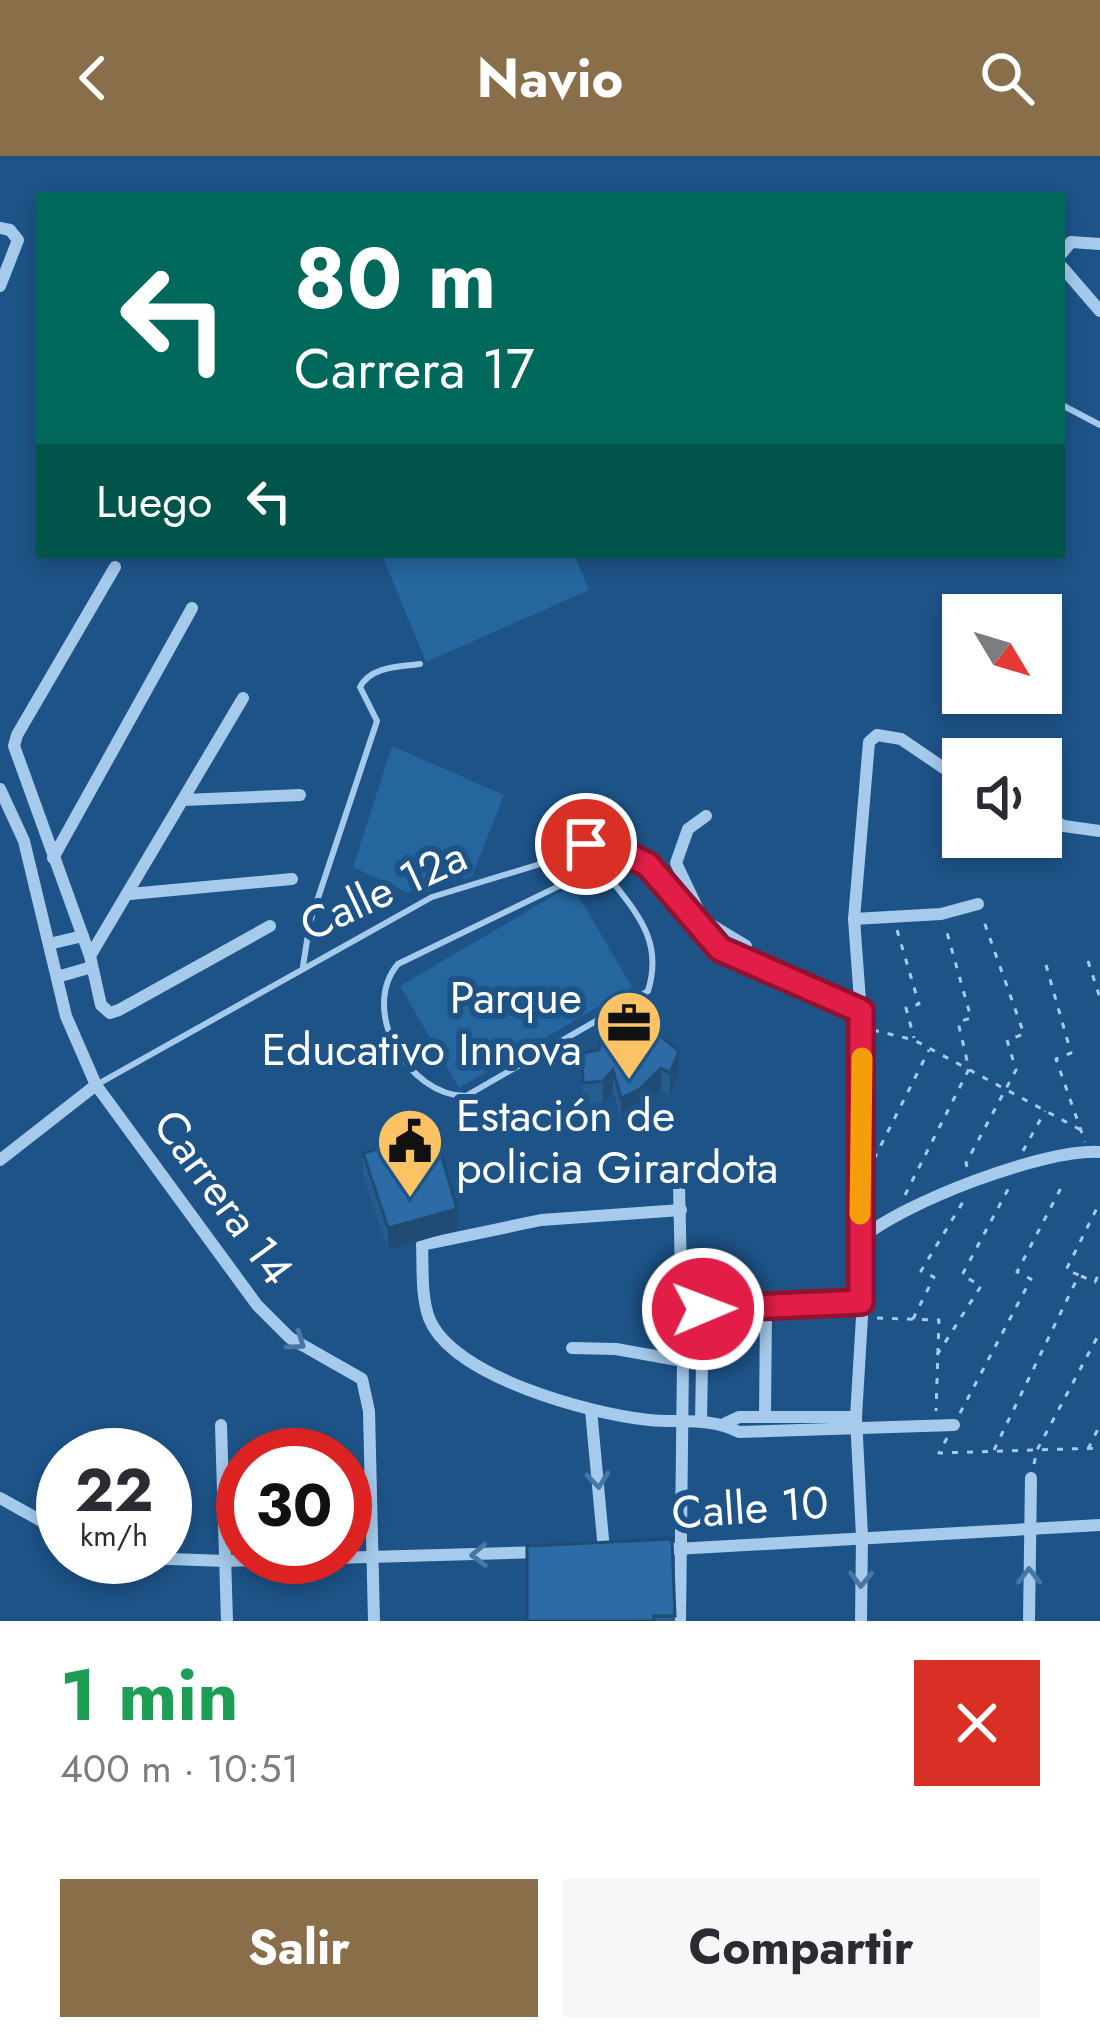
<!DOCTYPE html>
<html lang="es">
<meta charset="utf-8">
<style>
:root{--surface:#fff;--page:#f7f7f7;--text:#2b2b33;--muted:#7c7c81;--accent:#896f49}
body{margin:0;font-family:Jost,sans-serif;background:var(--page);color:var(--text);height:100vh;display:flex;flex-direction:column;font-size:45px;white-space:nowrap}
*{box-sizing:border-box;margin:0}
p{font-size:39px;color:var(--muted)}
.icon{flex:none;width:66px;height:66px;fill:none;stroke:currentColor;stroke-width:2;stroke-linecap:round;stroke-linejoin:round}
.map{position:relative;height:1465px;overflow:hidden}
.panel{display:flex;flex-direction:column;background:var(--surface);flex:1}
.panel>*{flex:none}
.hud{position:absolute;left:36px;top:36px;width:1029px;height:366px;border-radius:0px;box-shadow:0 6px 18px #0003;background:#00695c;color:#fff;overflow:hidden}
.needle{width:78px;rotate:128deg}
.buttons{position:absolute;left:942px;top:438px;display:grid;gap:24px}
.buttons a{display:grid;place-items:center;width:120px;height:120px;border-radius:0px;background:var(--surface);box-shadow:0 6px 18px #0003;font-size:60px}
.speed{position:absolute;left:36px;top:1272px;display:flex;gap:24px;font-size:60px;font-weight:700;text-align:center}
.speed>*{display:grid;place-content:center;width:156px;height:156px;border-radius:50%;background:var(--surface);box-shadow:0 6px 18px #0003;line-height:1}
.speed small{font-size:30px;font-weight:400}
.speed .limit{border:18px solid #d22;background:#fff;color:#111}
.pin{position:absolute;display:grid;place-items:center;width:102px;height:102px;color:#fff;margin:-51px;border:6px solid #fff;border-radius:50%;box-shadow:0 3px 12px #0007}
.me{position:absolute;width:132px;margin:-66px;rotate:89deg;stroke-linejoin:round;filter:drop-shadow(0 0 9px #0008)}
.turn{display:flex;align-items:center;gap:42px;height:252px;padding:0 60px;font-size:54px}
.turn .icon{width:156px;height:156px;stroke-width:2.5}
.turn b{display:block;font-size:84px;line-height:102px}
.then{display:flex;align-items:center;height:114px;padding:0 60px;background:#0003;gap:24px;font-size:45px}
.round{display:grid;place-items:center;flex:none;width:126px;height:126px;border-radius:0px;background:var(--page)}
.summary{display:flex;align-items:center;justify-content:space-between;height:204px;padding:0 60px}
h1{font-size:72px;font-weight:700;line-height:90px;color:#1e9e55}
.cta{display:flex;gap:24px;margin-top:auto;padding:24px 60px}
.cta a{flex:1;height:138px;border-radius:0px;background:var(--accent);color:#fff;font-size:48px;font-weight:700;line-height:138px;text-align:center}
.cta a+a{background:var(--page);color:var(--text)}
header{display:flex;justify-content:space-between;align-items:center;height:156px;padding:0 60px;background:var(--accent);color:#fff;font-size:54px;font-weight:700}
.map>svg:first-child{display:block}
.green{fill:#26669f}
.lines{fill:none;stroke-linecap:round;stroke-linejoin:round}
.path{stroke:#a5caeb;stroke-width:3;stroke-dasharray:6 9;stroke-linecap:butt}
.service{stroke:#a5caeb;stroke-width:6}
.minor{stroke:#a5caeb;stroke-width:12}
.wall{fill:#265c8e}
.shaded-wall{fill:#1f4b74}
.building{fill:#2c6ba5;stroke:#1f4b74;stroke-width:3}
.oneway{stroke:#4677a5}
.route-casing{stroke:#92132f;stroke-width:30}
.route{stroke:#e11d48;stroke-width:21}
.slow{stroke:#f59e0b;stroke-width:21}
.labels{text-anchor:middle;stroke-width:12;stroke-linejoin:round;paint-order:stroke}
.street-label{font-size:45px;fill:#fff;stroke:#1d5387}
.poi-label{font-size:45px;fill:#fff;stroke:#1d5387;text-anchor:end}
</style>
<header><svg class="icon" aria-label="back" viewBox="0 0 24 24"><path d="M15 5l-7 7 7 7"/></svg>Navio<svg class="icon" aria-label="search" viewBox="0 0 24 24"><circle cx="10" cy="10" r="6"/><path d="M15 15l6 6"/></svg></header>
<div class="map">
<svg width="1100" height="1465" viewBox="0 0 1100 1465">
<rect width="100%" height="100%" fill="#1d5387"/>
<g class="green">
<path d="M 382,399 L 574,399 L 589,434 L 426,506 Z"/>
<path d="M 392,590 L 504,639 L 472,720 L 408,737 L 353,711 Z"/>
<path d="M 572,729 L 632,831 L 459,932 L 400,830 Z"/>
</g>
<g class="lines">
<g class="path">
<path d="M 897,774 L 919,848 L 906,852 L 914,882"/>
<path d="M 1088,805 L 1100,842"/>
<path d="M 1046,809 L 1071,897 L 1056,903 L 1085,986"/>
<path d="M 873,874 L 914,884 L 1081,974"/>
<path d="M 1023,995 L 1045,955"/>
<path d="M 874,1003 L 929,894"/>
<path d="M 967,1011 L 966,1007 L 1016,914 L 1007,884 L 1024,878 L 982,760"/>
<path d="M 905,1039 L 969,913 L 958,866 L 971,862 L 946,773"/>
<path d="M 1081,1120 L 1095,1126 L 1100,1115"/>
<path d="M 877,1162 L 939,1164 L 936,1255"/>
<path d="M 913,1163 L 934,1121 L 921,1115 L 966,1041"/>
<path d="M 937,1199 L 981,1130 L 962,1119 L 1012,1026"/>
<path d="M 960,1257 L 1031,1123 L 1017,1116 L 1062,1030"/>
<path d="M 947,1282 L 939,1297 L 1100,1292"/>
<path d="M 1088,1293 L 1100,1269"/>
<path d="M 994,1294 L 1079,1119 L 1066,1114 L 1100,1046"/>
<path d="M 1034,1308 L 1037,1294 L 1100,1176"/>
</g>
<g class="service">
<path d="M 1062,249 L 1100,269"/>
<path d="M 615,729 L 590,715 L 398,808 C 359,854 408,940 466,940 L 648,835 C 662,790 642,763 615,729 L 616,693"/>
<path d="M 303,810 L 310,766 L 377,565 L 360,531 C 371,510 399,511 420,508"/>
<path d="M 98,928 L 432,741 L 537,709 L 576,689 L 616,693 L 648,709 L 720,793 L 857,854"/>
</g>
<g class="minor">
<path d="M 0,72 L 10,74 L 18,84 L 0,130"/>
<path d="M 1062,97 L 1071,86 L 1100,88"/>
<path d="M 1062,111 L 1100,155"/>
<path d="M 115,411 L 17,579 L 14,590 L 90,800 L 101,849 L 110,857 L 119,854 L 270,770"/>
<path d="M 0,633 L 24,685 L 66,860 L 96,929 L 257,1149 L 290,1182 L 362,1223 L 369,1255 L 374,1465"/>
<path d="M 184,644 L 300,639"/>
<path d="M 1041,659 L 1064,670 L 1100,675"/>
<path d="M 706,660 L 688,673 L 676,707 L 703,764 L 746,790"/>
<path d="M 53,702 L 192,452"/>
<path d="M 130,738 L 292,723"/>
<path d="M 854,763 L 941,758 L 978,748"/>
<path d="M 49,788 L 83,780"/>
<path d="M 90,800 L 243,542"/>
<path d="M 57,821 L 92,811"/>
<path d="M 0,1004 L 96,929"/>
<path d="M 679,1030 L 683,1205 L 680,1465"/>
<path d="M 681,1054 L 541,1064 L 422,1089 C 423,1112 421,1140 429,1162 C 452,1221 591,1258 649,1264 C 680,1267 711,1261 739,1276 L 954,1269"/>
<path d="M 861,1083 C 902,1047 1045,992 1100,996"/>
<path d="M 682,1154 L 861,1146"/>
<path d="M 572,1192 L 616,1193 L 683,1205"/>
<path d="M 591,1254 L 604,1394"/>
<path d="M 765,1261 L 766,1151"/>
<path d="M 701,1265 L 703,1153"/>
<path d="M 724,1268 L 739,1261 L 856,1261"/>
<path d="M 221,1269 L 227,1465"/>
<path d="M 0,1342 L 63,1377"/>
<path d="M 658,1394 L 1100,1369"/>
<path d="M 116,1401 L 225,1405 L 542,1396"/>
<path d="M 861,1465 L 862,1380 L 856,1261 L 862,1161 L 862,872 L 854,763 L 869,586 L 877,579 L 901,583 L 963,625"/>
<path d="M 1029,1465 L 1031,1322"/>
</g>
</g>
<g class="wall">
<path d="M 582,897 L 679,917 L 670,939 L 661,934 L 640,955 L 621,963 L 613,935 L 603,946 L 583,949 Z"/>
<path d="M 363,997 L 457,1074 L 388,1094 L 363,1019 Z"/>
<path d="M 672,1383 L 675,1465 L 527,1465 Z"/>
</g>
<g class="shaded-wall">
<path d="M 679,895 L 679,917 L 670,939 L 670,917 Z"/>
<path d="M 661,912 L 661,934 L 640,955 L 621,963 L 621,942 Z"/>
<path d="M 613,914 L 613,935 L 603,946 L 603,925 Z"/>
<path d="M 457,1053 L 457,1074 L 388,1094 L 388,1072 Z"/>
</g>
<g class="building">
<path d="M 626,859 L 644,867 L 679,895 L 670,917 L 661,912 L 640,933 L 621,942 L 613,914 L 603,925 L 583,927 L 582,897 L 599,894 L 602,880 Z"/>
<path d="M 435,977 L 457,1053 L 388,1072 L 363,997 Z"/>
<path d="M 672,1383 L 675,1460 L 654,1460 L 654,1465 L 527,1465 L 527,1390 Z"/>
</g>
<defs><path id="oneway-chevron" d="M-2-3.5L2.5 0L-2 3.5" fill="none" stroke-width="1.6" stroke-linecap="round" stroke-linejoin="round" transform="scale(3)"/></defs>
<g class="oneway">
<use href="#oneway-chevron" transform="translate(297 1186) rotate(35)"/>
<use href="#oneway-chevron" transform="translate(598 1324) rotate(84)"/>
<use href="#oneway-chevron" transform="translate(479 1399) rotate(178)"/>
<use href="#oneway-chevron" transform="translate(1029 1420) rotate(-90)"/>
<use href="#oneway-chevron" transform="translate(861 1423) rotate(91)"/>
</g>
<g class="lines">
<defs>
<path id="route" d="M 586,688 L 616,693 L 648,709 L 720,793 L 861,855 L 861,1146 L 703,1153"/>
</defs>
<use href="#route" class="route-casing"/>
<use href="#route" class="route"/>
<path class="slow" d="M 860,1058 L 862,902"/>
</g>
<defs>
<symbol id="office-pin" viewBox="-11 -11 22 30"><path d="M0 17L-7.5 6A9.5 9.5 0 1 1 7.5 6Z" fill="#fbc363" stroke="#1d5387"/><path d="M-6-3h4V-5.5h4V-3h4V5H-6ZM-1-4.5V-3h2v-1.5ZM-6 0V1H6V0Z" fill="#111"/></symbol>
<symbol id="civic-pin" viewBox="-11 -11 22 30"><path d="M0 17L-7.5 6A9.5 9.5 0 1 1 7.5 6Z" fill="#fbc363" stroke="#1d5387"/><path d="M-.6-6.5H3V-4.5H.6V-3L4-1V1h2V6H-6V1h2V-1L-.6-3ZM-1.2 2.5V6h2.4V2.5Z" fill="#111"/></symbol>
</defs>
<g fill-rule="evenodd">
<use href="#office-pin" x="591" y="829" width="76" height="104"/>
<use href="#civic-pin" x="372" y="947" width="76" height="104"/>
</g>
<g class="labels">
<g class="street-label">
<text transform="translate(383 734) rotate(-25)" y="16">Calle 12a</text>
<text transform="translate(224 1041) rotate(54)" y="16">Carrera 14</text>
<text transform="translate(750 1351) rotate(-4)" y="16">Calle 10</text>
</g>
<g class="poi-label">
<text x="582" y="857">Parque<tspan x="582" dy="52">Educativo Innova</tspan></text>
<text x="456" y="975" text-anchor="start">Estación de<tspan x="456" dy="52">policia Girardota</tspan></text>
</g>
</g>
</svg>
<div class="buttons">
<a><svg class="needle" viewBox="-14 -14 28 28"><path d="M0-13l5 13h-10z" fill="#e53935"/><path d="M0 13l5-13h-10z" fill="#7c7c81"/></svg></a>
<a><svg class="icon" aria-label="sound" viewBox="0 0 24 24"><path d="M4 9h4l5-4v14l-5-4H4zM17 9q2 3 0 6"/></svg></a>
</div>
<div class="speed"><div>22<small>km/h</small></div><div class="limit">30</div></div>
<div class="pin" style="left:586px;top:688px;background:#d93025"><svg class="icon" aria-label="arrive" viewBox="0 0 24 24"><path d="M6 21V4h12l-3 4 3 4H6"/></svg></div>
<svg class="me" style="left:703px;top:1153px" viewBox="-20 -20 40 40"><circle r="17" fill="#e11d48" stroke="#fff" stroke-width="3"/><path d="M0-11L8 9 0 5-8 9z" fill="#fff"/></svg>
<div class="hud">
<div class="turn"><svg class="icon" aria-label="left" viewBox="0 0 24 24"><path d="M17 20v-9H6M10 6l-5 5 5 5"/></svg><div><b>80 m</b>Carrera 17</div></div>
<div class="then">Luego<svg class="icon" aria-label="left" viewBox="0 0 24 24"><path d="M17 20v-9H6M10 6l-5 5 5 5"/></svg></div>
</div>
</div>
<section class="panel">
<div class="summary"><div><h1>1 min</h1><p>400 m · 10:51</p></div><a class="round" style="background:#d93025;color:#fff"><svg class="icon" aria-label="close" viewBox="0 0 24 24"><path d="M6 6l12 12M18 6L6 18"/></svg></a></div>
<div class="cta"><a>Salir</a><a>Compartir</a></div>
</section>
